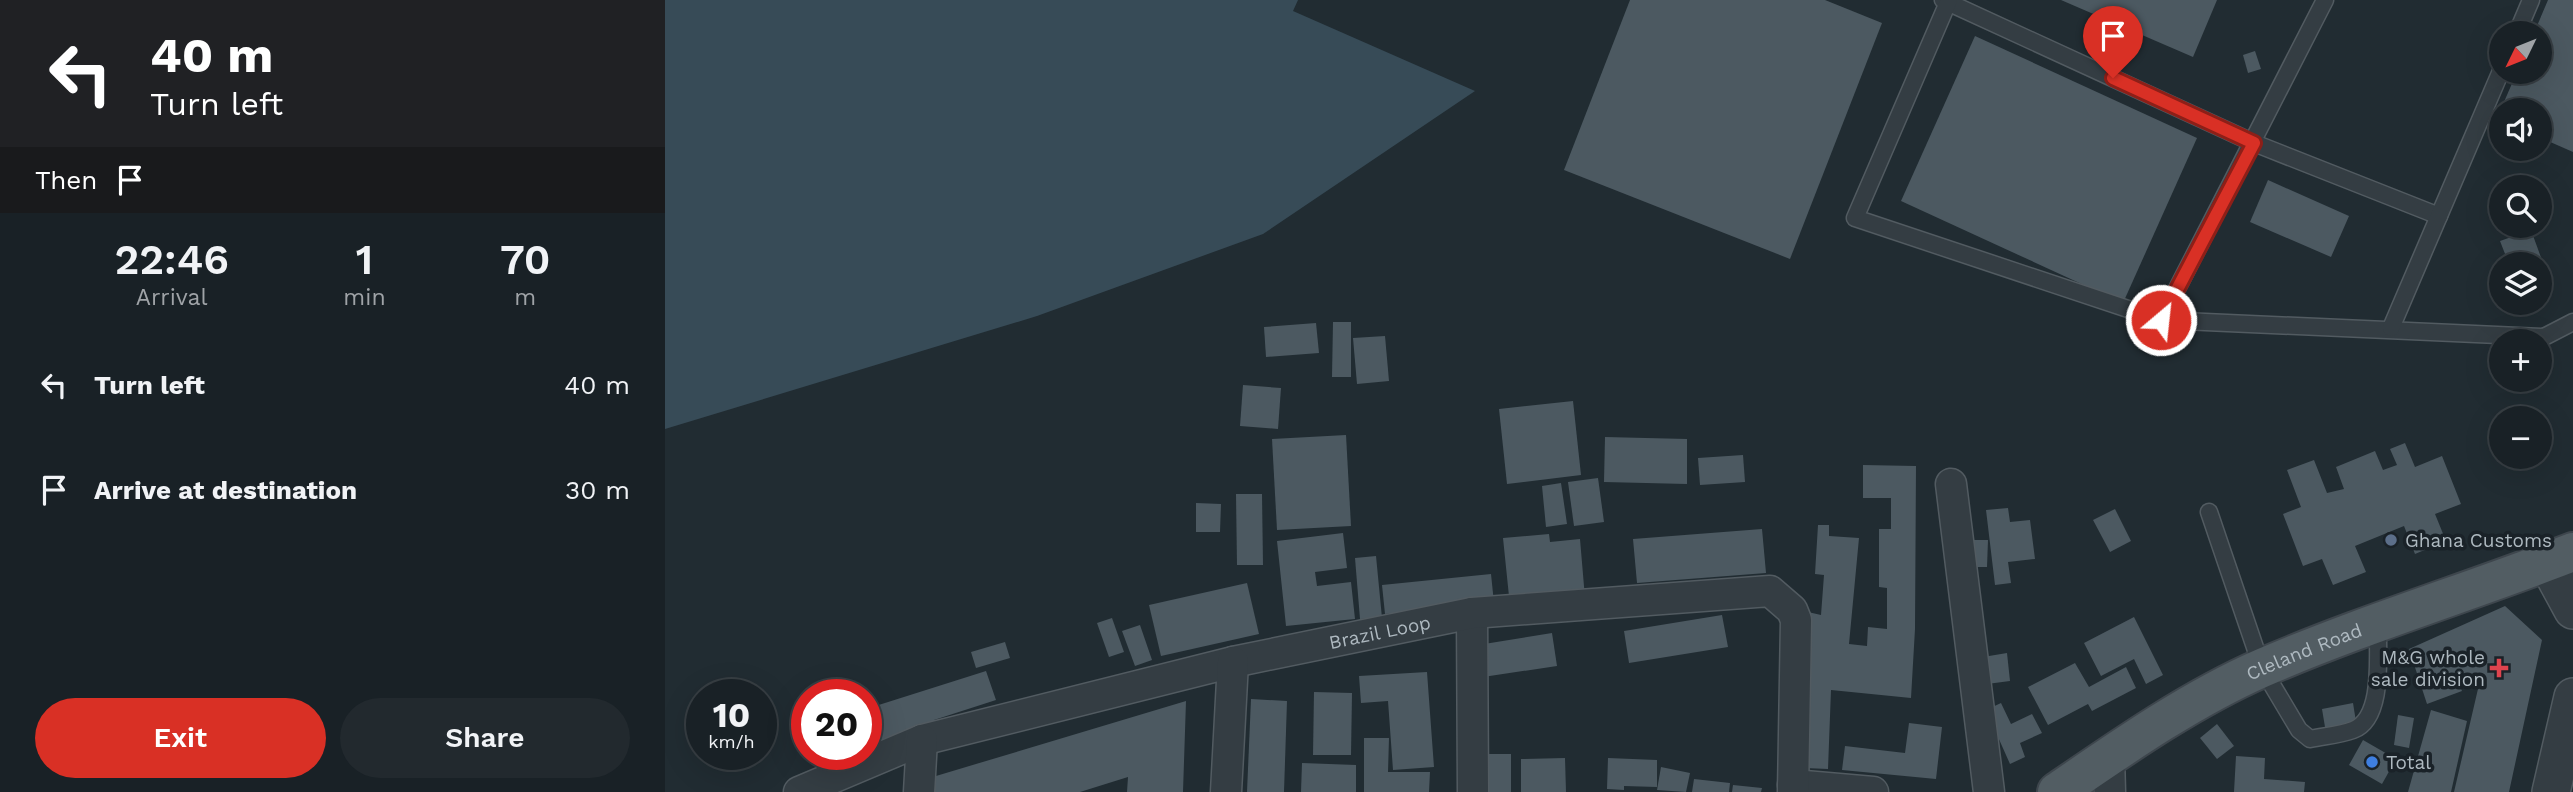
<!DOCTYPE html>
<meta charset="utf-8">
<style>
:root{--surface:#192126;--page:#22292e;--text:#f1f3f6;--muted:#9fa3a7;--line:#373e43;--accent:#d93025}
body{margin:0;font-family:"Work Sans",sans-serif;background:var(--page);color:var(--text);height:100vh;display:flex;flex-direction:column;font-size:26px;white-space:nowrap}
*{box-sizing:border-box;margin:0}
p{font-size:23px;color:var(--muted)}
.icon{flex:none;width:38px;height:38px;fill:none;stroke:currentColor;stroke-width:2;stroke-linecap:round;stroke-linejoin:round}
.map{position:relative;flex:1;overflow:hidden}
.details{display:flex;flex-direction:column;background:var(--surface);width:665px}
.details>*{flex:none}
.guide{background:#202124;color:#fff;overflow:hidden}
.needle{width:46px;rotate:227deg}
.fabs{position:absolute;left:1824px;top:21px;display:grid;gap:14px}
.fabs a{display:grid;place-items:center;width:63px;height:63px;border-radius:50%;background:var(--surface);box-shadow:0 7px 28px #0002,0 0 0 2px var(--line);font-size:35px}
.speed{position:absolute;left:21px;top:679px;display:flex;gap:14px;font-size:35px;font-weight:700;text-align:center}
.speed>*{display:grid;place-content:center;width:91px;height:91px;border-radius:50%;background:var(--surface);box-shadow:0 7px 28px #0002,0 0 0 2px var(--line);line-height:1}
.speed small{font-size:18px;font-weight:400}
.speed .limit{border:10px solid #d22;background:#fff;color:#111}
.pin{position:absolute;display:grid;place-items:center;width:60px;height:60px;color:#fff;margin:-72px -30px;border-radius:50% 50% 50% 0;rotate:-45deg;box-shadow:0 0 7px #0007}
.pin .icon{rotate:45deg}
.me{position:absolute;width:77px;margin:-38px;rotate:28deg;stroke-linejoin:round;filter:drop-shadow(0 0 5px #0008)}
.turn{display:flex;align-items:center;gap:24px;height:147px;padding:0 35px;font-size:32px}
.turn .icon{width:91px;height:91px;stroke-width:2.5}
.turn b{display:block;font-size:49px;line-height:60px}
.then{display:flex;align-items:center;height:66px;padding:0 35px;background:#0003;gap:14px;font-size:26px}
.eta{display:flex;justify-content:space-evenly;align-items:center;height:119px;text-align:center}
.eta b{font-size:42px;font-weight:600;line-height:49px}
.primary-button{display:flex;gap:14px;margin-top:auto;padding:14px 35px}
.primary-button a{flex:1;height:80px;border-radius:42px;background:var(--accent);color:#fff;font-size:28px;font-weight:600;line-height:80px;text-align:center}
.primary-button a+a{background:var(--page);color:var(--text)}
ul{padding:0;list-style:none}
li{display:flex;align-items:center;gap:21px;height:105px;padding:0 35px}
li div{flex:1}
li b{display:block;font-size:26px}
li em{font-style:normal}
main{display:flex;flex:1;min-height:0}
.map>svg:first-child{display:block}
.water{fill:#374b57}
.building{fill:#4c5961}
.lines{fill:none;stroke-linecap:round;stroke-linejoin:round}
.service-casing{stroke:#525b61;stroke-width:19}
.minor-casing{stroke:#525b61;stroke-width:33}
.tertiary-casing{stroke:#525b61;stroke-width:40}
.primary-casing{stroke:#3e464d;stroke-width:42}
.service{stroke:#343d43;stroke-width:16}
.minor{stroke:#343d43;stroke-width:30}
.tertiary{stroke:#343d43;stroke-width:37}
.primary{stroke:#525d63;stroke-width:38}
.route-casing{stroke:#8d1f18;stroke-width:18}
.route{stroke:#d93025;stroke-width:12}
.service-dot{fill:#5c6f8a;stroke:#1a2228;stroke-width:2.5}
.health-dot{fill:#e0444e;stroke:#1a2228;stroke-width:2.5}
.shop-dot{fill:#3f7fe0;stroke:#1a2228;stroke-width:2.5}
.labels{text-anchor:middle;stroke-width:7;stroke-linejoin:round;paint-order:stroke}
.poi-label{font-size:19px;fill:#aeb9c0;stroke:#1a2228;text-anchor:start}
.street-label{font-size:19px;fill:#aeb9c0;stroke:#1a2228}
</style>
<main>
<section class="details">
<div class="guide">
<div class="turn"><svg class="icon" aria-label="left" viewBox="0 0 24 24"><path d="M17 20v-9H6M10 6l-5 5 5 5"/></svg><div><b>40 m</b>Turn left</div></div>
<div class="then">Then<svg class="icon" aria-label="arrive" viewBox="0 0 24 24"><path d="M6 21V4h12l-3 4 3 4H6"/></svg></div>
</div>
<div class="eta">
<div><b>22:46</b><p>Arrival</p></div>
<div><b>1</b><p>min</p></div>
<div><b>70</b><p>m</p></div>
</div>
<ul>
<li><svg class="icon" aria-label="left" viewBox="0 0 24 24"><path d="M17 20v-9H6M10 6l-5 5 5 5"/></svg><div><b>Turn left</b></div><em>40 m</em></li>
<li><svg class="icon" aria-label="arrive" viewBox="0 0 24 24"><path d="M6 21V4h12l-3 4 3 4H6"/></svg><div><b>Arrive at destination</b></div><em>30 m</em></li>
</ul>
<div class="primary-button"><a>Exit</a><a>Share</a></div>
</section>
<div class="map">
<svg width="1908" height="792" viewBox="0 0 1908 792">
<rect width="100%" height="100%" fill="#212c32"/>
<path class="water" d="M 0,0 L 633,0 L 628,11 L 810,91 L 598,234 L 372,316 L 0,429 Z"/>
<g class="building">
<path d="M 965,0 L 1160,0 L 1217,23 L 1125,259 L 899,170 Z"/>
<path d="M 1396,0 L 1552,0 L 1528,57 Z"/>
<path d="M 1883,0 L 1908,0 L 1908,152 L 1874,137 L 1874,110 L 1836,110 L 1836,120 L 1832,118 L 1852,72 L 1874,72 L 1874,33 L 1869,33 Z"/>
<path d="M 1310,36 L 1532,138 L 1458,303 L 1236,201 Z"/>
<path d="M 1590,51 L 1596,69 L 1583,73 L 1578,55 Z"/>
<path d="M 1603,180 L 1684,216 L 1666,257 L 1585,222 Z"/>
<path d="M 1866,230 L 1882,274 L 1874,277 L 1874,264 L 1844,264 L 1835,241 Z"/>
<path d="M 668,322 L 686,322 L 686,377 L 667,377 Z"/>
<path d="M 651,323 L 654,353 L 601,357 L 599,327 Z"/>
<path d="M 720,336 L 724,381 L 692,384 L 688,338 Z"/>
<path d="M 578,385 L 616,388 L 613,429 L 575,426 Z"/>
<path d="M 908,401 L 916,475 L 842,484 L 834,409 Z"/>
<path d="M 681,435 L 686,526 L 612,530 L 607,439 Z"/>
<path d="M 940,437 L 1022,439 L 1022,484 L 939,482 Z"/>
<path d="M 1740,443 L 1750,467 L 1777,456 L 1796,504 L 1770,514 L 1781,541 L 1750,554 L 1739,526 L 1690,546 L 1701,572 L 1668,585 L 1657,559 L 1638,566 L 1618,514 L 1636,507 L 1622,470 L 1649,460 L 1662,493 L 1679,489 L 1671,467 L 1710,451 L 1718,470 L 1732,465 L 1725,449 Z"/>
<path d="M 1078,455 L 1080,482 L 1035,485 L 1033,458 Z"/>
<path d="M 1198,465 L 1251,466 L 1250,629 L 1246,698 L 1166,690 L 1163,769 L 1140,768 L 1143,612 L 1156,615 L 1159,575 L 1150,574 L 1153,525 L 1164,525 L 1164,536 L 1194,538 L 1184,644 L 1202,646 L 1203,627 L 1222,629 L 1222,588 L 1214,587 L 1214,529 L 1226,529 L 1226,498 L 1198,498 Z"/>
<path d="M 933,478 L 939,522 L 909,526 L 903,482 Z"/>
<path d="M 896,483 L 902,524 L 881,527 L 877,486 Z"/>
<path d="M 571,494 L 597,494 L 598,565 L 572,565 Z"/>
<path d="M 531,503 L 556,504 L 555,532 L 531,532 Z"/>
<path d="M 1343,508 L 1345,522 L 1365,520 L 1370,559 L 1343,562 L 1346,583 L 1330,585 L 1321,510 Z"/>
<path d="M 1450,509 L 1466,541 L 1445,552 L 1428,520 Z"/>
<path d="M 1097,529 L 1101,573 L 972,583 L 968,539 Z"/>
<path d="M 678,533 L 682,568 L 650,572 L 652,586 L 686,582 L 690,619 L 621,626 L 612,541 Z"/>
<path d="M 884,534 L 885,542 L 915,539 L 920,598 L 845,606 L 838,538 Z"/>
<path d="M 1301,540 L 1323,540 L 1322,567 L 1300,567 Z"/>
<path d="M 711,556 L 717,618 L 695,619 L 690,558 Z"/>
<path d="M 826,574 L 829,603 L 720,614 L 717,585 Z"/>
<path d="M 582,583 L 594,634 L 496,656 L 484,605 Z"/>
<path d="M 1840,606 L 1877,640 L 1844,792 L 1789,792 L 1816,676 L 1794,684 L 1797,691 L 1762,704 L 1744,649 Z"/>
<path d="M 1057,615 L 1063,647 L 964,663 L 959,631 Z"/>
<path d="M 1469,617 L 1498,675 L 1481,684 L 1469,659 L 1436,676 L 1419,643 Z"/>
<path d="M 447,618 L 459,652 L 444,657 L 432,623 Z"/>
<path d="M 475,625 L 487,660 L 470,666 L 457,631 Z"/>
<path d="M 887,633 L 892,666 L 818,677 L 813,645 Z"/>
<path d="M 340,642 L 345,658 L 311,668 L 306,652 Z"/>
<path d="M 1342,653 L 1345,681 L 1322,684 L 1318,657 Z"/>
<path d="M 1410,663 L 1424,687 L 1461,667 L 1471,688 L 1427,711 L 1423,704 L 1383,725 L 1363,687 Z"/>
<path d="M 321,671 L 331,700 L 269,720 L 273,729 L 244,734 L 201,747 L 201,709 Z"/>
<path d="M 762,672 L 769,767 L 728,770 L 723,701 L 696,703 L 694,676 Z"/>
<path d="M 649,692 L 687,693 L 686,755 L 648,755 Z"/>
<path d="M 586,699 L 622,701 L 619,792 L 582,792 Z"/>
<path d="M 521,701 L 518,792 L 462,792 L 463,777 L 415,792 L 269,792 L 271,776 Z"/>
<path d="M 1336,703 L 1346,724 L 1367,714 L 1377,733 L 1355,743 L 1360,757 L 1345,764 L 1321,710 Z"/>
<path d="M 1688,703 L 1692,728 L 1661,733 L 1657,709 Z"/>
<path d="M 1766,710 L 1802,721 L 1786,792 L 1743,792 Z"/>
<path d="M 1733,715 L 1749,718 L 1744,748 L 1729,745 Z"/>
<path d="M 1244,723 L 1277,727 L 1271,779 L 1177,770 L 1180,746 L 1240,753 Z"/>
<path d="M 1552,724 L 1569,746 L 1552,759 L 1535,738 Z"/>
<path d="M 699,738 L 724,738 L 723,772 L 765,772 L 764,792 L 699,792 Z"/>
<path d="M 1698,740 L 1731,759 L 1717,784 L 1684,765 Z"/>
<rect x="822" y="754" width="24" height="38"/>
<path d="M 1571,756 L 1600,758 L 1599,779 L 1640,782 L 1639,792 L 1569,792 Z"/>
<path d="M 900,758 L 901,792 L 856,792 L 856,759 Z"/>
<path d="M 943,758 L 992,760 L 992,787 L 959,786 L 959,790 L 942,789 Z"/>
<path d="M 637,763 L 691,765 L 691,792 L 636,792 Z"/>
<path d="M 996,767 L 1025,773 L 1021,792 L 992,790 Z"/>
<path d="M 1029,779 L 1065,783 L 1064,792 L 1027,792 Z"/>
<path d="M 1068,785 L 1097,788 L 1096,792 L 1067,792 Z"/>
</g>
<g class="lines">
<defs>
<g id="service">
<path d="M 1278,0 L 1589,143 L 1774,216"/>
<path d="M 1284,0 L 1190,218 L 1496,320 L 1879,337 L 1908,322"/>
<path d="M 1852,33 L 1866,0"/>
<path d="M 1496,320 L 1660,0"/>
<path d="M 1726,328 L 1836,71"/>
<path d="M 1544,512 L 1597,668 L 1634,730 L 1645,739 C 1659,736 1675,735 1688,730 C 1720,718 1712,653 1713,624"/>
</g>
<g id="minor">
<path d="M 1286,484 L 1324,792"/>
<path d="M 807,613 L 808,792"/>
<path d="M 1444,756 L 1445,792"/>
<path d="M 1128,785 L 1208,792"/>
<path id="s1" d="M 134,792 L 257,740 L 568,662 L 807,613 L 1105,591 L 1127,610 L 1131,620 L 1128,792"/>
<path d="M 254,792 L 257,740"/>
<path d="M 561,792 L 568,662"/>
</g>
<g id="tertiary">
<path d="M 1882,562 L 1908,610"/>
<path d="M 1886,792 L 1908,697"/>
</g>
<g id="primary">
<path id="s2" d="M 1392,792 C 1456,748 1526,699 1597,668 C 1699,624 1805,592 1908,552"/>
</g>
</defs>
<use href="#service" class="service-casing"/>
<use href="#minor" class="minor-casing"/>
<use href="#tertiary" class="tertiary-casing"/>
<use href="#primary" class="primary-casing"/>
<use href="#service" class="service"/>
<use href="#minor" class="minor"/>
<use href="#tertiary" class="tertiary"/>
<use href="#primary" class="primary"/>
</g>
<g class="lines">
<defs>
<path id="route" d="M 1448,78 L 1589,143 L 1496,320"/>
</defs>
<use href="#route" class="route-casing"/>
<use href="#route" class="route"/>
</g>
<circle class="service-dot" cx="1726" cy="540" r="7"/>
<path class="health-dot" d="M1830.5 657.5h7v7h7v7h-7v7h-7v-7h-7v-7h7z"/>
<circle class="shop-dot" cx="1707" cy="762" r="7"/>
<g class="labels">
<g class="poi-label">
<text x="1740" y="547">Ghana Customs</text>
<text x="1820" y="664" text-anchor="end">M&amp;G whole<tspan x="1820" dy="22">sale division</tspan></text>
<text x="1721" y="769">Total</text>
</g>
<g class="street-label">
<text dy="7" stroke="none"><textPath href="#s1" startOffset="604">Brazil Loop</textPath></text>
<text dy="7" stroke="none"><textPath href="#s2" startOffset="285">Cleland Road</textPath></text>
</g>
</g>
</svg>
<div class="fabs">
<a><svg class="needle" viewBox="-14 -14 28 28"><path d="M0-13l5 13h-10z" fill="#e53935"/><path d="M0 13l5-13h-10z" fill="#9fa3a7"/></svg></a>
<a><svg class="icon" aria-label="sound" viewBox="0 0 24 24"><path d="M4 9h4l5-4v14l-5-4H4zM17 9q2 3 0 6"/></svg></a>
<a><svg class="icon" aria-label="search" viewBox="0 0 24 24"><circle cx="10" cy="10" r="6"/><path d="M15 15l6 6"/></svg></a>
<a><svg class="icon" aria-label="layers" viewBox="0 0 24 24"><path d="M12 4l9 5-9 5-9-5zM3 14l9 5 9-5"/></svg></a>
<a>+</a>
<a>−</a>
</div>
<div class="speed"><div>10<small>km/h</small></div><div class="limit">20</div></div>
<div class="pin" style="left:1448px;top:78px;background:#d93025"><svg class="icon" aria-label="arrive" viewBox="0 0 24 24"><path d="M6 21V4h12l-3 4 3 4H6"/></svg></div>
<svg class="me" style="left:1496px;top:320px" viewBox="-20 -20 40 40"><circle r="17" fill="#d93025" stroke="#fff" stroke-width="3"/><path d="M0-11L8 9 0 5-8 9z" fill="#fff"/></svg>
</div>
</main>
